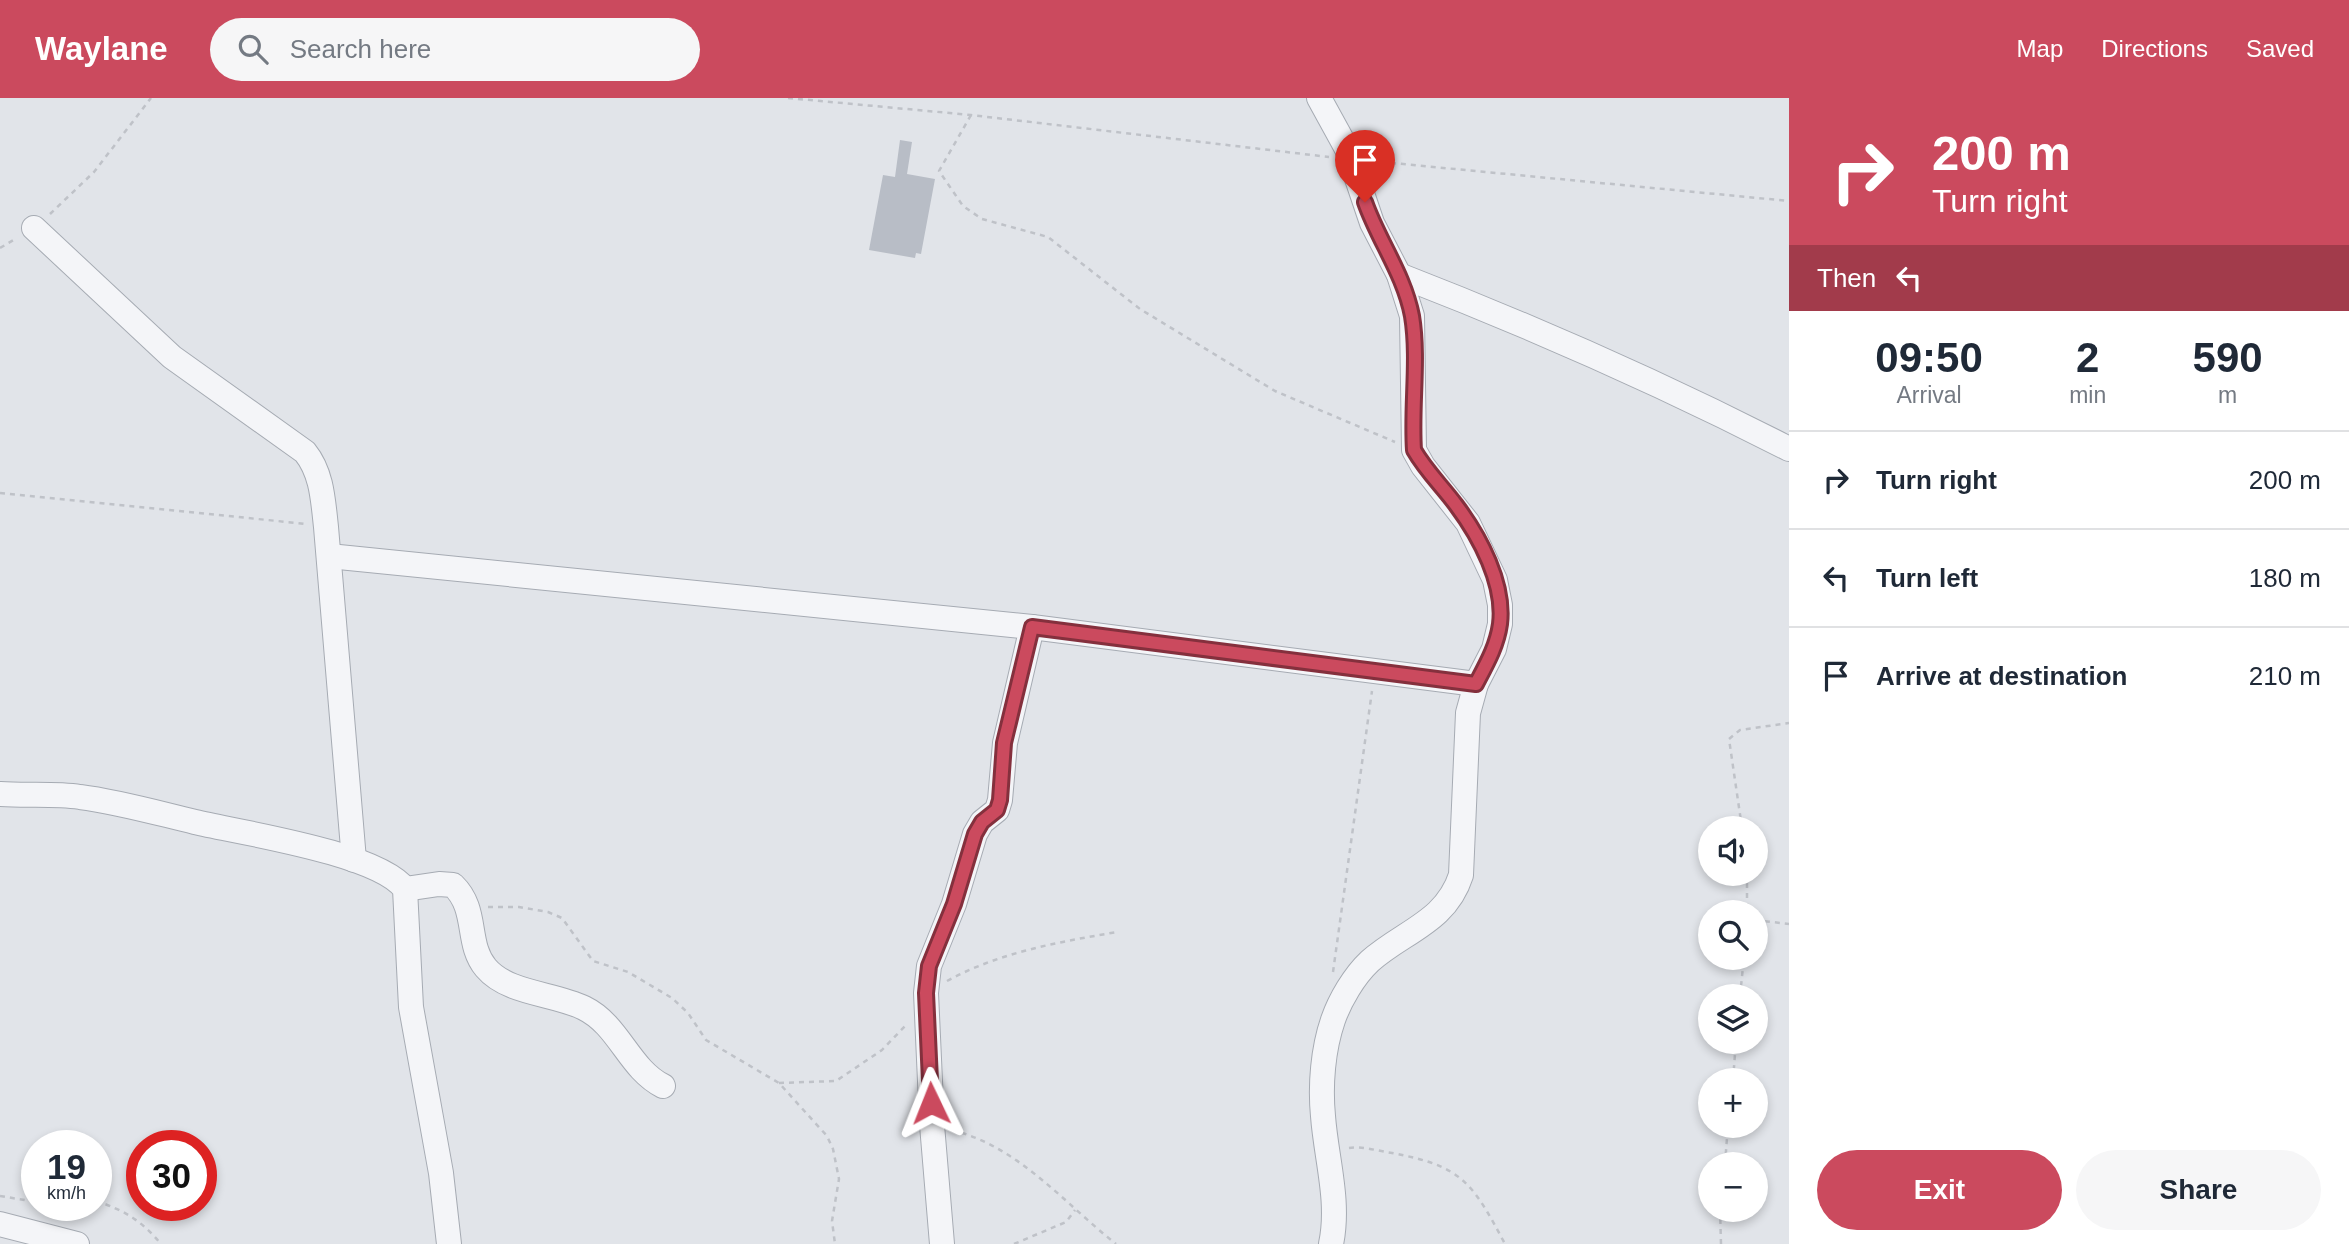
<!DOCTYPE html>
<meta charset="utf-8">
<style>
:root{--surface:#fff;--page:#f6f6f7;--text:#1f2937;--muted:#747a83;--line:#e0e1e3;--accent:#cb4a5e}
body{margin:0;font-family:Arial,sans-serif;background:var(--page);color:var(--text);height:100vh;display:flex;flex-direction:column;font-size:26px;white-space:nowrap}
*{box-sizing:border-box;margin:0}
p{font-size:23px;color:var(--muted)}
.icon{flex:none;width:38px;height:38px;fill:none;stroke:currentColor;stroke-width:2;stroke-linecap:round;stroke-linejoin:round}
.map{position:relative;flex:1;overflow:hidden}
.side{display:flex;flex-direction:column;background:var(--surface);width:560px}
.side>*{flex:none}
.guide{background:#cb4a5e;color:#fff;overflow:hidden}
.controls{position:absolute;left:1698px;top:718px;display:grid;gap:14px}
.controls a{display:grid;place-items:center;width:70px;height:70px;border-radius:50%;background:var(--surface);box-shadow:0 4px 10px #0003;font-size:35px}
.speed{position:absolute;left:21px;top:1032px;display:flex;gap:14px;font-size:35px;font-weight:700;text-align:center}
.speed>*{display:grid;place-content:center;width:91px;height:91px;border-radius:50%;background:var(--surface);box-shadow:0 4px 10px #0003;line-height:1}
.speed small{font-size:18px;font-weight:400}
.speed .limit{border:10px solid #d22;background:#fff;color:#111}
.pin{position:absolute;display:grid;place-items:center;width:60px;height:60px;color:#fff;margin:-72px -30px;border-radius:50% 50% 50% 0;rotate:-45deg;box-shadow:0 0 7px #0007}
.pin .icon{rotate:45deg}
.me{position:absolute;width:77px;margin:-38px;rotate:358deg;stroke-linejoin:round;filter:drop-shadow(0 0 5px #0008)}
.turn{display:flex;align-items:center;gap:24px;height:147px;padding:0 28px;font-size:32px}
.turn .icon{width:91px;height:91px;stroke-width:2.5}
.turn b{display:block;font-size:49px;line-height:60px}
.then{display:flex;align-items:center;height:66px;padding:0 28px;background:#0003;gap:14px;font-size:26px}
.eta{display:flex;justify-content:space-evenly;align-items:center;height:119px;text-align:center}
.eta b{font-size:42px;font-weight:600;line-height:49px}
.primary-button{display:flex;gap:14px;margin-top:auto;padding:14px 28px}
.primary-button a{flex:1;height:80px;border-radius:42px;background:var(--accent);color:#fff;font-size:28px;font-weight:600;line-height:80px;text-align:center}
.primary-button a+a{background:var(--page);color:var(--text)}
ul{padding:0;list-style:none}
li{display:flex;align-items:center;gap:21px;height:98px;padding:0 28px;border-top:2px solid var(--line)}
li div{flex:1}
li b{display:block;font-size:26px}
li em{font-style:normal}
header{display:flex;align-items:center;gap:42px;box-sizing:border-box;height:98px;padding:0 35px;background:var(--accent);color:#fff}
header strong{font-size:33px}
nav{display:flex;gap:38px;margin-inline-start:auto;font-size:24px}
.search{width:490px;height:63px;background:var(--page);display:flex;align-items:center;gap:18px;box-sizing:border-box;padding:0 24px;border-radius:38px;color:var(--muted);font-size:26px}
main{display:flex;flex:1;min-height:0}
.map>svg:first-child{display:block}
.building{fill:#b8bdc6}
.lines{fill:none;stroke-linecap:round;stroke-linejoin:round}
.minor-casing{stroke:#a6abb3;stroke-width:26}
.path{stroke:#bfc2c8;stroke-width:2.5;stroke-dasharray:5 5;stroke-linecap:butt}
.minor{stroke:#f4f5f8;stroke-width:24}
.route-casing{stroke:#84303d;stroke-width:18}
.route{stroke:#cb4a5e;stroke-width:12}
</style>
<header>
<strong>Waylane</strong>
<div class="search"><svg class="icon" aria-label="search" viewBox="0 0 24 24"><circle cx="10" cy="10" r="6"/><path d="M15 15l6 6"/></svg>Search here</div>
<nav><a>Map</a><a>Directions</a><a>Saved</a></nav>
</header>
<main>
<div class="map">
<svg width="1789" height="1146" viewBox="0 0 1789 1146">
<rect width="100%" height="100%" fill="#e1e4e9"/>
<path class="building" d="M 900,42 L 912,44 L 907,76 L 935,81 L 921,156 L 916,155 L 915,160 L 869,152 L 883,77 L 895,79 Z"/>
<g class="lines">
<defs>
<g id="minor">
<path d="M 1319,0 L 1347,51 L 1372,125 L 1399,177 L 1412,218 L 1414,352 L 1423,368 L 1468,425 L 1495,482 L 1500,507 L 1500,526 L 1494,551 L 1476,586 L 1468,615 L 1461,777 C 1446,824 1404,833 1370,863 C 1354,878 1340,902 1333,922 C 1323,951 1320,987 1323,1018 C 1326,1060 1340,1103 1331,1146"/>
<path d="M 34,130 L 172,259 L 305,354 C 322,375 323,402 326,429 L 354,762"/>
<path d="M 1399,177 C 1533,229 1662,286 1789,351"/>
<path d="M 329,458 L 1032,529 L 1476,586"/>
<path d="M 0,696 C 26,698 54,695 80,699 C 119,704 157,715 195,724 C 242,735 378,755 405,791 L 411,909 L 441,1075 L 449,1146"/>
<path d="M 405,791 L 439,786 L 453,787 C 479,812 465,845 486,870 C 508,896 554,895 584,910 C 619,927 629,971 663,988"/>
<path d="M 0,1126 L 77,1146"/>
<path d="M 942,1146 L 932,1027 L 926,895 L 929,868 L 954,806 L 975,736 L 982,724 L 997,712 L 1000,702 L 1005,645 L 1032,529"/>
</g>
</defs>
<use href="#minor" class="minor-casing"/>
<g class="path">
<path d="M 788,0 L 971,17 L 1329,59"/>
<path d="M 971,17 L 939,73 L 963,108 L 982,121 L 1048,139 L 1140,211 L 1275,293 L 1395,344"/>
<path d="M 1371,63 L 1789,103"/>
<path d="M 50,116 L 94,74 L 151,0"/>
<path d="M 0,150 L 17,140"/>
<path d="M 0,395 L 307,426"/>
<path d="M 1742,730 L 1729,641 L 1740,632 L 1789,625"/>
<path d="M 1747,775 L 1747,814"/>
<path d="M 488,809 L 519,809 L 548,814 L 562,820 L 593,863 L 628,874 L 672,900 L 688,915 L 706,942 L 779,985 L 827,1038 L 833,1051 L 839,1081 L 832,1123 L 835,1146"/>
<path d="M 1755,822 L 1789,826"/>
<path d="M 1333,874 L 1372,593"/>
<path d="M 947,883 C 1000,854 1059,844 1117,834"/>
<path d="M 1740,898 L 1744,859"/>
<path d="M 1733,982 L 1736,943"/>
<path d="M 779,985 L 836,983 L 882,952 L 906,927"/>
<path d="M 952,1032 C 1019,1049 1063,1104 1116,1146"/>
<path d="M 1349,1050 C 1363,1048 1378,1053 1392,1055 C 1462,1068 1472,1084 1505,1146"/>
<path d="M 1725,1066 L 1728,1027"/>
<path d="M 0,1098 L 37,1104"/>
<path d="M 96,1103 C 124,1112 142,1123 161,1146"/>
<path d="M 1720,1111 L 1721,1146"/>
<path d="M 1014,1146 L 1066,1124 L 1075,1112"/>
</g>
<use href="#minor" class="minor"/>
</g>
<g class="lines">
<defs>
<path id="route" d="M 931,1005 L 926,895 L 929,868 L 954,806 L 975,736 L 982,724 L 997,712 L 1000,702 L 1004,645 L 1032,529 L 1476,586 C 1486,567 1497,548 1500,526 C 1505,486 1480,439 1456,407 C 1442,388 1426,373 1414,352 C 1411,308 1419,261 1412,218 C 1404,176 1378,142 1365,104"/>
</defs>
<use href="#route" class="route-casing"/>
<use href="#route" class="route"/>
</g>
</svg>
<div class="controls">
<a><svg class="icon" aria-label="sound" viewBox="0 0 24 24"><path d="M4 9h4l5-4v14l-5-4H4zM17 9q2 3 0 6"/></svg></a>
<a><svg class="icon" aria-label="search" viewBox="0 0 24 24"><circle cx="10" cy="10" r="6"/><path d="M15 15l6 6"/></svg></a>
<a><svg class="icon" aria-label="layers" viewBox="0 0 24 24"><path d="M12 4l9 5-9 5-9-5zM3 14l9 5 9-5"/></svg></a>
<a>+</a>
<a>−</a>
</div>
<div class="speed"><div>19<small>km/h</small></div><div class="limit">30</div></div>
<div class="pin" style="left:1365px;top:104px;background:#d93025"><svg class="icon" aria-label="arrive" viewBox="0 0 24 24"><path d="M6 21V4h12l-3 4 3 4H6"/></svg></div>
<svg class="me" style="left:931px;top:1005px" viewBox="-20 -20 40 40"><path d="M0-17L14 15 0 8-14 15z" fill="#cb4a5e" stroke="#fff" stroke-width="4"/></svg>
</div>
<section class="side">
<div class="guide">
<div class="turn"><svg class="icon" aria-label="right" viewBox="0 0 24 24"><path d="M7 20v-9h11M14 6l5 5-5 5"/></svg><div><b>200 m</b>Turn right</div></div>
<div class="then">Then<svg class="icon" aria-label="left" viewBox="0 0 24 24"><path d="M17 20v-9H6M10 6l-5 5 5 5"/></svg></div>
</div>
<div class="eta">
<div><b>09:50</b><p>Arrival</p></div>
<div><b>2</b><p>min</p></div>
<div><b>590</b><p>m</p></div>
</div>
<ul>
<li><svg class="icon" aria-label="right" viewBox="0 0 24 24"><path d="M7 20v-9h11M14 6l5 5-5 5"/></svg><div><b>Turn right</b></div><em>200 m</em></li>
<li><svg class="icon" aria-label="left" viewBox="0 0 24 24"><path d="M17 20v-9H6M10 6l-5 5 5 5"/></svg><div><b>Turn left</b></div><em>180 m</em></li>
<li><svg class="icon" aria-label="arrive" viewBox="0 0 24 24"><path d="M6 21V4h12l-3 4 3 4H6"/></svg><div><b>Arrive at destination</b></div><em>210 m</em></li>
</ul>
<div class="primary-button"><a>Exit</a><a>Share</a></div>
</section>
</main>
